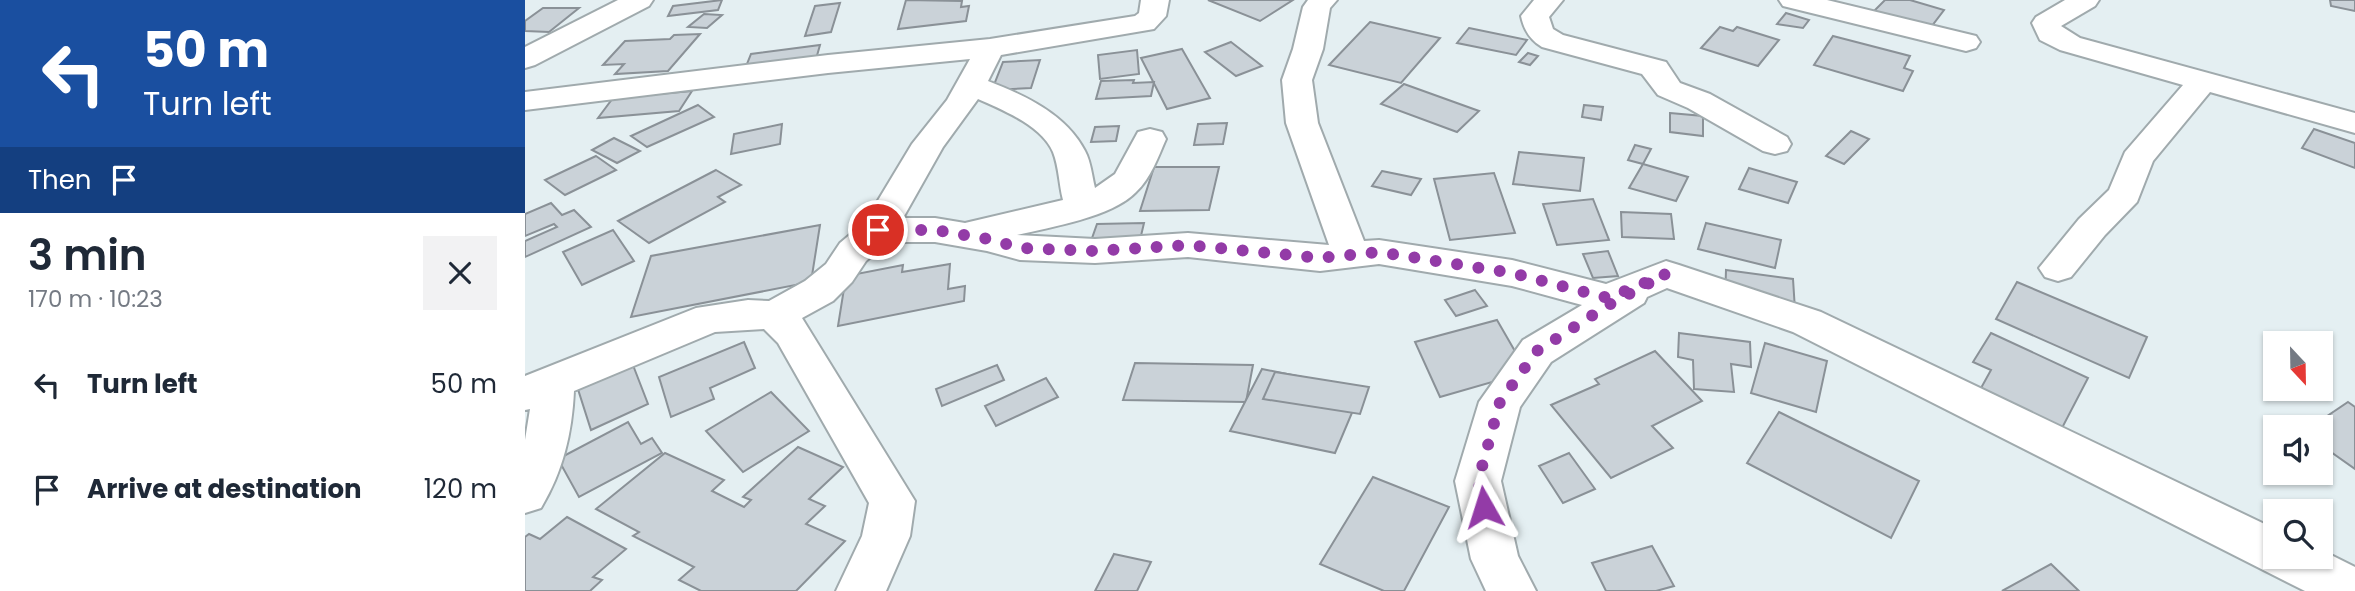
<!DOCTYPE html>
<meta charset="utf-8">
<style>
:root{--surface:#fff;--page:#f2f2f3;--text:#1f2937;--muted:#747a83}
body{margin:0;font-family:Poppins,sans-serif;background:var(--page);color:var(--text);height:100vh;display:flex;flex-direction:column;font-size:26px;white-space:nowrap}
*{box-sizing:border-box;margin:0}
p{font-size:23px;color:var(--muted)}
.icon{flex:none;width:38px;height:38px;fill:none;stroke:currentColor;stroke-width:2;stroke-linecap:round;stroke-linejoin:round}
.map{position:relative;flex:1;overflow:hidden}
.details{display:flex;flex-direction:column;background:var(--surface);width:525px}
.details>*{flex:none}
.hud{background:#1a4fa0;color:#fff;overflow:hidden}
.needle{width:46px;rotate:158deg}
.tools{position:absolute;left:1738px;top:331px;display:grid;gap:14px}
.tools a{display:grid;place-items:center;width:70px;height:70px;border-radius:0px;background:var(--surface);box-shadow:0 2px 5px #0004;font-size:35px}
.pin{position:absolute;display:grid;place-items:center;width:60px;height:60px;color:#fff;margin:-30px;border:4px solid #fff;border-radius:50%;box-shadow:0 2px 7px #0007}
.me{position:absolute;width:77px;margin:-38px;rotate:354deg;stroke-linejoin:round;filter:drop-shadow(0 0 5px #0008)}
.turn{display:flex;align-items:center;gap:24px;height:147px;padding:0 28px;font-size:32px}
.turn .icon{width:91px;height:91px;stroke-width:2.5}
.turn b{display:block;font-size:49px;line-height:60px}
.then{display:flex;align-items:center;height:66px;padding:0 28px;background:#0003;gap:14px;font-size:26px}
.round{display:grid;place-items:center;flex:none;width:74px;height:74px;border-radius:0px;background:var(--page)}
.headline{display:flex;align-items:center;justify-content:space-between;height:119px;padding:0 28px}
h1{font-size:42px;font-weight:600;line-height:52px}
ul{padding:0;list-style:none}
li{display:flex;align-items:center;gap:21px;height:105px;padding:0 28px}
li div{flex:1}
li b{display:block;font-size:26px}
li em{font-style:normal}
main{display:flex;flex:1;min-height:0}
.map>svg:first-child{display:block}
.building{fill:#cad2d8;stroke:#8a9197;stroke-width:2}
.lines{fill:none;stroke-linecap:round;stroke-linejoin:round}
.minor-casing{stroke:#a0aaad;stroke-width:4}
.minor{fill:#fff;fill-rule:evenodd}
.route{stroke:#933ba7;stroke-width:12;stroke-dasharray:0 21.6}
</style>
<main>
<section class="details">
<div class="hud">
<div class="turn"><svg class="icon" aria-label="left" viewBox="0 0 24 24"><path d="M17 20v-9H6M10 6l-5 5 5 5"/></svg><div><b>50 m</b>Turn left</div></div>
<div class="then">Then<svg class="icon" aria-label="arrive" viewBox="0 0 24 24"><path d="M6 21V4h12l-3 4 3 4H6"/></svg></div>
</div>
<div class="headline"><div><h1>3 min</h1><p>170 m · 10:23</p></div><a class="round"><svg class="icon" aria-label="close" viewBox="0 0 24 24"><path d="M6 6l12 12M18 6L6 18"/></svg></a></div>
<ul>
<li><svg class="icon" aria-label="left" viewBox="0 0 24 24"><path d="M17 20v-9H6M10 6l-5 5 5 5"/></svg><div><b>Turn left</b></div><em>50 m</em></li>
<li><svg class="icon" aria-label="arrive" viewBox="0 0 24 24"><path d="M6 21V4h12l-3 4 3 4H6"/></svg><div><b>Arrive at destination</b></div><em>120 m</em></li>
</ul>
</section>
<div class="map">
<svg width="1830" height="591" viewBox="0 0 1830 591">
<rect width="100%" height="100%" fill="#e4eff2"/>
<g class="building">
<path d="M 197,0 L 193,10 L 143,16 L 148,6 Z"/>
<path d="M 381,0 L 437,1 L 436,7 L 444,6 L 441,21 L 373,29 Z"/>
<path d="M 683,0 L 768,0 L 735,21 Z"/>
<path d="M 1360,0 L 1385,0 L 1419,10 L 1403,31 L 1347,13 Z"/>
<path d="M 1805,0 L 1830,0 L 1830,11 L 1806,6 Z"/>
<path d="M 315,3 L 306,32 L 280,36 L 290,6 Z"/>
<path d="M 18,8 L 54,8 L 24,32 L 0,31 L 0,21 Z"/>
<path d="M 1261,13 L 1284,20 L 1278,28 L 1252,24 Z"/>
<path d="M 179,14 L 197,15 L 182,28 L 163,27 Z"/>
<path d="M 845,22 L 915,38 L 876,83 L 804,65 Z"/>
<path d="M 1195,27 L 1208,31 L 1212,27 L 1254,40 L 1233,66 L 1176,48 Z"/>
<path d="M 944,28 L 1002,40 L 991,55 L 932,43 Z"/>
<path d="M 175,34 L 143,71 L 90,74 L 99,64 L 78,65 L 100,41 L 145,39 L 149,35 Z"/>
<path d="M 1308,36 L 1385,56 L 1379,68 L 1388,71 L 1378,91 L 1289,65 Z"/>
<path d="M 706,42 L 737,66 L 711,76 L 680,52 Z"/>
<path d="M 295,45 L 291,59 L 220,69 L 226,54 Z"/>
<path d="M 657,49 L 685,98 L 642,109 L 616,58 Z"/>
<path d="M 612,50 L 614,74 L 575,79 L 573,55 Z"/>
<path d="M 1003,53 L 1013,56 L 1005,65 L 994,62 Z"/>
<path d="M 515,60 L 506,88 L 467,90 L 478,62 Z"/>
<path d="M 609,80 L 608,83 L 629,82 L 626,96 L 571,99 L 576,81 Z"/>
<path d="M 879,84 L 954,111 L 932,132 L 856,104 Z"/>
<path d="M 167,91 L 154,111 L 73,118 L 88,98 Z"/>
<path d="M 173,105 L 189,117 L 122,147 L 106,136 Z"/>
<path d="M 1059,105 L 1078,107 L 1076,120 L 1057,117 Z"/>
<path d="M 1145,113 L 1178,116 L 1178,136 L 1145,132 Z"/>
<path d="M 702,123 L 698,144 L 669,145 L 673,124 Z"/>
<path d="M 257,124 L 255,144 L 206,154 L 209,134 Z"/>
<path d="M 594,126 L 591,141 L 566,142 L 570,127 Z"/>
<path d="M 1789,129 L 1830,143 L 1830,168 L 1777,148 Z"/>
<path d="M 1326,131 L 1344,139 L 1319,164 L 1301,156 Z"/>
<path d="M 89,138 L 115,151 L 92,163 L 67,150 Z"/>
<path d="M 1110,145 L 1126,149 L 1118,164 L 1103,160 Z"/>
<path d="M 994,152 L 1059,158 L 1055,191 L 988,184 Z"/>
<path d="M 71,156 L 91,170 L 40,195 L 20,180 Z"/>
<path d="M 1118,164 L 1163,177 L 1151,201 L 1104,188 Z"/>
<path d="M 629,167 L 694,167 L 684,210 L 615,211 Z"/>
<path d="M 1224,168 L 1272,182 L 1263,203 L 1214,189 Z"/>
<path d="M 191,170 L 216,185 L 193,197 L 200,202 L 124,243 L 93,221 Z"/>
<path d="M 857,171 L 896,179 L 886,195 L 847,186 Z"/>
<path d="M 969,173 L 990,233 L 925,240 L 909,179 Z"/>
<path d="M 1068,199 L 1084,240 L 1032,245 L 1018,204 Z"/>
<path d="M 26,203 L 37,215 L 49,210 L 66,227 L 0,257 L 0,241 L 32,227 L 29,224 L 0,236 L 0,214 Z"/>
<path d="M 1096,212 L 1146,214 L 1149,239 L 1097,237 Z"/>
<path d="M 619,223 L 615,240 L 566,241 L 572,224 Z"/>
<path d="M 1181,223 L 1256,240 L 1250,268 L 1173,249 Z"/>
<path d="M 295,225 L 286,282 L 106,317 L 126,256 Z"/>
<path d="M 88,230 L 109,261 L 57,285 L 38,252 Z"/>
<path d="M 1083,251 L 1093,276 L 1068,278 L 1058,254 Z"/>
<path d="M 425,264 L 423,289 L 440,286 L 439,301 L 313,326 L 321,276 L 378,265 L 377,272 Z"/>
<path d="M 1201,270 L 1268,279 L 1270,310 L 1200,301 Z"/>
<path d="M 1492,282 L 1622,337 L 1604,378 L 1471,319 Z"/>
<path d="M 950,290 L 962,306 L 931,316 L 920,300 Z"/>
<path d="M 972,320 L 1002,372 L 915,397 L 890,342 Z"/>
<path d="M 1154,333 L 1225,342 L 1226,367 L 1206,364 L 1209,392 L 1169,389 L 1168,360 L 1153,357 Z"/>
<path d="M 1466,333 L 1563,378 L 1537,428 L 1456,388 L 1466,370 L 1448,362 Z"/>
<path d="M 219,342 L 230,368 L 185,388 L 189,399 L 146,417 L 134,377 Z"/>
<path d="M 1240,343 L 1302,361 L 1291,412 L 1226,393 Z"/>
<path d="M 1130,351 L 1177,401 L 1127,426 L 1148,448 L 1086,478 L 1026,405 L 1074,384 L 1070,379 Z"/>
<path d="M 106,360 L 123,404 L 66,430 L 51,383 Z"/>
<path d="M 610,363 L 728,365 L 721,402 L 598,400 Z"/>
<path d="M 472,365 L 479,380 L 417,406 L 411,389 Z"/>
<path d="M 737,369 L 837,389 L 810,453 L 705,431 Z"/>
<path d="M 750,372 L 844,387 L 835,414 L 738,399 Z"/>
<path d="M 521,378 L 533,397 L 471,426 L 460,406 Z"/>
<path d="M 246,392 L 284,431 L 218,472 L 181,431 Z"/>
<path d="M 1823,402 L 1830,407 L 1830,469 L 1796,445 L 1796,427 L 1786,427 Z"/>
<path d="M 1254,412 L 1394,481 L 1366,538 L 1222,463 Z"/>
<path d="M 103,422 L 116,444 L 127,438 L 137,453 L 54,497 L 33,459 Z"/>
<path d="M 273,447 L 318,467 L 284,499 L 300,506 L 281,524 L 320,541 L 271,591 L 176,591 L 154,580 L 169,567 L 108,536 L 114,532 L 71,509 L 140,453 L 199,480 L 187,491 L 219,507 L 226,500 L 218,497 Z"/>
<path d="M 1044,453 L 1070,489 L 1038,503 L 1014,466 Z"/>
<path d="M 848,477 L 924,507 L 879,591 L 859,591 L 795,564 Z"/>
<path d="M 42,517 L 101,549 L 68,577 L 77,580 L 65,591 L 0,591 L 0,537 L 4,534 L 15,539 Z"/>
<path d="M 1127,546 L 1149,586 L 1131,591 L 1081,591 L 1067,563 Z"/>
<path d="M 589,554 L 626,562 L 612,591 L 570,591 Z"/>
<path d="M 1526,564 L 1554,591 L 1477,591 Z"/>
</g>
<g class="lines">
<defs>
<g id="minor">
<path d="M 93,0 L 128,0 L 124,6 L 10,65 L 0,68 L 0,47 Z"/>
<path d="M 616,0 L 644,0 L 641,16 L 629,29 L 476,55 L 463,81 C 499,95 541,114 560,151 C 566,162 567,176 570,188 L 590,174 L 613,132 L 625,129 L 637,132 L 641,139 C 633,157 626,178 611,192 C 587,217 526,227 492,235 L 570,239 L 663,233 L 804,245 L 761,123 L 757,80 L 768,49 L 778,7 L 783,0 L 812,0 L 805,8 L 798,49 L 787,80 L 793,123 L 839,241 L 854,240 L 987,260 L 1081,284 L 1141,261 L 1154,265 L 1296,312 L 1750,529 L 1750,556 L 1796,556 L 1796,550 L 1830,567 L 1830,591 L 1780,591 L 1268,332 L 1142,288 L 1122,297 L 1119,303 L 1026,362 L 995,407 L 976,481 L 993,556 L 1011,591 L 961,591 L 946,559 L 930,481 L 954,402 L 998,340 L 1057,305 L 987,286 L 854,264 L 795,271 L 663,257 L 570,263 L 495,260 L 462,251 L 410,242 L 362,242 L 341,261 L 327,282 L 308,301 L 277,318 L 390,501 L 385,536 L 361,591 L 311,591 L 337,536 L 344,503 L 253,343 L 239,329 L 190,332 L 49,391 C 47,434 38,471 16,508 L 0,513 L 0,440 L 5,409 L 0,410 L 0,376 L 171,308 L 223,300 L 244,301 L 280,281 L 301,264 L 315,243 L 340,222 L 387,144 L 422,100 L 445,59 L 303,73 L 0,110 L 0,92 L 303,55 L 465,39 L 610,16 L 614,13 ZM 453,99 C 478,110 517,126 528,152 C 534,167 534,185 538,200 L 440,223 L 410,218 L 378,218 L 418,147 Z"/>
<path d="M 1009,0 L 1038,0 L 1024,17 L 1028,29 L 1038,35 L 1141,62 L 1155,83 L 1185,94 L 1262,137 L 1266,144 L 1262,151 L 1250,154 L 1238,151 L 1163,108 L 1133,95 L 1117,74 L 1017,47 C 1005,40 999,30 996,16 Z"/>
<path d="M 1254,0 L 1302,0 L 1451,36 L 1455,42 L 1451,48 L 1441,51 L 1258,6 Z"/>
<path d="M 1540,0 L 1574,0 L 1570,6 L 1536,26 L 1555,38 L 1830,113 L 1830,133 L 1685,92 L 1628,161 L 1612,202 L 1580,235 L 1546,277 L 1533,281 L 1520,277 L 1514,268 L 1554,219 L 1584,190 L 1600,152 L 1658,85 L 1535,50 L 1515,40 L 1507,23 L 1511,17 Z"/>
</g>
</defs>
<use href="#minor" class="minor-casing"/>
<use href="#minor" class="minor"/>
</g>
<g class="lines">
<path class="route" d="M 353,230 L 410,230 L 463,239 L 495,248 L 570,251 L 663,245 L 795,258 L 854,252 L 987,273 L 1083,298 L 1141,274 L 1082,306 L 1012,351 L 975,402 L 953,481 L 959,507"/>
</g>
</svg>
<div class="tools">
<a><svg class="needle" viewBox="-14 -14 28 28"><path d="M0-13l5 13h-10z" fill="#e53935"/><path d="M0 13l5-13h-10z" fill="#747a83"/></svg></a>
<a><svg class="icon" aria-label="sound" viewBox="0 0 24 24"><path d="M4 9h4l5-4v14l-5-4H4zM17 9q2 3 0 6"/></svg></a>
<a><svg class="icon" aria-label="search" viewBox="0 0 24 24"><circle cx="10" cy="10" r="6"/><path d="M15 15l6 6"/></svg></a>
</div>
<div class="pin" style="left:353px;top:230px;background:#d93025"><svg class="icon" aria-label="arrive" viewBox="0 0 24 24"><path d="M6 21V4h12l-3 4 3 4H6"/></svg></div>
<svg class="me" style="left:959px;top:507px" viewBox="-20 -20 40 40"><path d="M0-17L14 15 0 8-14 15z" fill="#933ba7" stroke="#fff" stroke-width="4"/></svg>
</div>
</main>
